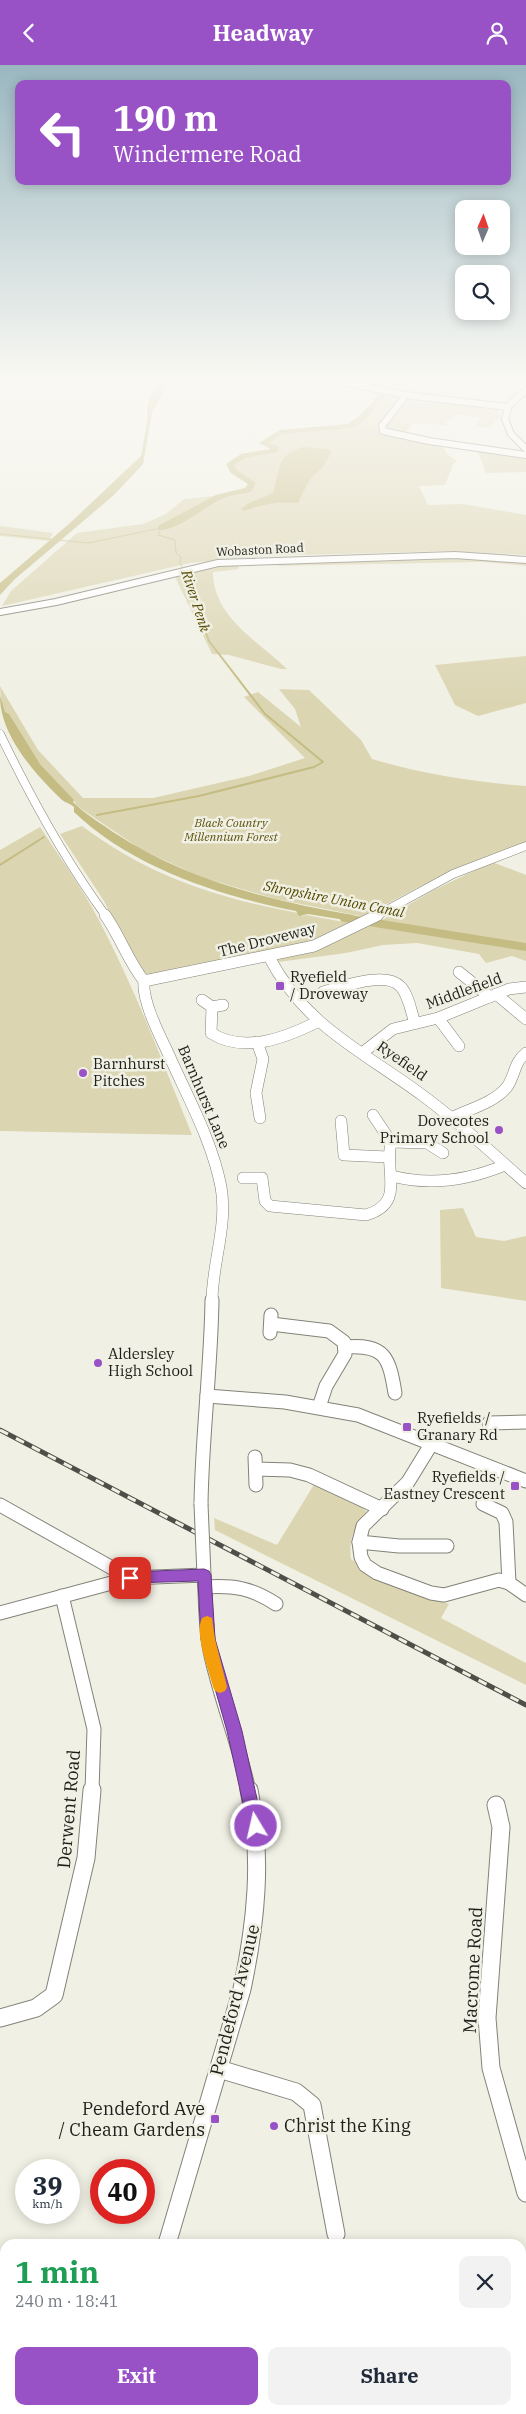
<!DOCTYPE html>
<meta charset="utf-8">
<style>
:root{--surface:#fff;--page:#f2f2f3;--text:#1f2937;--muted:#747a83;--accent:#9952c6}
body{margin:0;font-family:"IBM Plex Serif",serif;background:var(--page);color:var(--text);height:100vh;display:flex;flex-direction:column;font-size:19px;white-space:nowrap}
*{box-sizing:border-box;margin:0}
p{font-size:16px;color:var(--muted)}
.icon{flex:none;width:28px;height:28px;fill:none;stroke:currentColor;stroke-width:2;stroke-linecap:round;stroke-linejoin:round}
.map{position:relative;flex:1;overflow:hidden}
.side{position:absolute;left:0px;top:2174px;width:526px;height:176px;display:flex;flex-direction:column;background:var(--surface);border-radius:15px 15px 0 0;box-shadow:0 2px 12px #0003}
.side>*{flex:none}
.hud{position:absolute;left:15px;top:15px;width:496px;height:105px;border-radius:10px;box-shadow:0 2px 12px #0003;background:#9952c6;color:#fff;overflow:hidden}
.needle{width:32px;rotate:2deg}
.fabs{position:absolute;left:455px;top:135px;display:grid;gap:10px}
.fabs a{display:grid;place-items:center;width:55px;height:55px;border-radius:10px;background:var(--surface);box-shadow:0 2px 12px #0003;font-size:25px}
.speed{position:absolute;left:15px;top:2094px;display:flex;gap:10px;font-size:25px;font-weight:700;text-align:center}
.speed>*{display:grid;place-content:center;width:65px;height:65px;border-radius:50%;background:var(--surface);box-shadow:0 2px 12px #0003;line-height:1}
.speed small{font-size:12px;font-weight:400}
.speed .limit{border:8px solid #d22;background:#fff;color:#111}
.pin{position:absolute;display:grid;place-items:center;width:42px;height:42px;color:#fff;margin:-21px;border-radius:10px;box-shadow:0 2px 8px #0006}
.me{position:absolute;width:55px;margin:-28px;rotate:351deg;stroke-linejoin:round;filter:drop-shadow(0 0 4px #0008)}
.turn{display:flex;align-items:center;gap:18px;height:105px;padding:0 15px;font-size:22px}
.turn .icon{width:65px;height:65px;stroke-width:2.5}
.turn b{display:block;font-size:35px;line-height:42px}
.round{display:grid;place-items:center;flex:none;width:52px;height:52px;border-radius:10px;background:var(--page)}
.head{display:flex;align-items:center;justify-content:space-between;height:85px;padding:0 15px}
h1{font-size:30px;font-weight:700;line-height:38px;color:#1e9e55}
.button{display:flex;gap:10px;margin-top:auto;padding:10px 15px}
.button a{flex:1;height:58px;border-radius:10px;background:var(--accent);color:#fff;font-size:20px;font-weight:700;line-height:58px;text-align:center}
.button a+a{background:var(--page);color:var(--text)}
header{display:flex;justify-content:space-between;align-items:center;height:65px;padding:0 15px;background:var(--accent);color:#fff;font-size:22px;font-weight:700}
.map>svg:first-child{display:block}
.green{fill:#dbd5b2}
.water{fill:#c5bc83}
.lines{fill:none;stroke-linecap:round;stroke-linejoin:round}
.stream-far1{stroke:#c5bc83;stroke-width:1}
.stream{stroke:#c5bc83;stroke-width:2}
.canal{stroke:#c5bc83;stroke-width:8}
.river{fill:#c5bc83;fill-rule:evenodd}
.minor-far4-casing{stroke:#838278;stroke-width:8}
.minor-far3-casing{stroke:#838278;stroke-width:9}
.minor-far2-casing{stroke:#838278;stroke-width:12}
.minor-far1-casing{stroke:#838278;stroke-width:15}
.minor-casing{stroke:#838278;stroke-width:19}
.minor-far4{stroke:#fff;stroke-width:6}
.minor-far3{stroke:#fff;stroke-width:8}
.minor-far2{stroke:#fff;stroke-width:11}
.minor-far1{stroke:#fff;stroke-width:13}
.minor{stroke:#fff;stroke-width:17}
.rail-casing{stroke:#4f4f49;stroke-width:5}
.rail{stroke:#f1f0e4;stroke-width:3;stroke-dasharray:9;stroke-linecap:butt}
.minor-bridge-casing{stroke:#838278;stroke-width:15;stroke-linecap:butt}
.minor-bridge{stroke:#fff;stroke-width:13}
.route{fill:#9952c6;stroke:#633581}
.slow{fill:#f59e0b}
.poi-dot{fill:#9952c6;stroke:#f1f0e4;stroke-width:2}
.labels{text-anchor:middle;stroke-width:5;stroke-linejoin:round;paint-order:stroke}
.far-street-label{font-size:12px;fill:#1e1e1a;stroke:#f1f0e4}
.far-park-label{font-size:12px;font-style:italic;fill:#5d530e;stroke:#f1f0e4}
.far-water-label{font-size:14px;font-style:italic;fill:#534900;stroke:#f1f0e4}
.street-label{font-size:15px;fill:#1e1e1a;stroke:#f1f0e4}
.poi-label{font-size:15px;fill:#1e1e1a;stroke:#f1f0e4;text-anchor:start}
.near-street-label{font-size:18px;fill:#1e1e1a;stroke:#f1f0e4}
.near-poi-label{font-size:18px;fill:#1e1e1a;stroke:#f1f0e4;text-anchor:end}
</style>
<header><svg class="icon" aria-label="back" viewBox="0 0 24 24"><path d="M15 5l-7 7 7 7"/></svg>Headway<svg class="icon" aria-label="person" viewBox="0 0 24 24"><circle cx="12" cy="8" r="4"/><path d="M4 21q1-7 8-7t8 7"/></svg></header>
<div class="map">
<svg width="526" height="2349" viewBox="0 0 526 2349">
<rect width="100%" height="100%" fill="#f1f0e4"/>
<g class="green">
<path d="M 380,326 L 404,331 L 379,362 L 382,367 L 442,380 L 447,389 L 457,396 L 453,399 L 445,420 L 419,421 L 428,440 L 463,439 L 526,450 L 526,490 L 448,486 L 263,491 L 190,498 L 2,541 L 11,526 L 77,468 L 143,459 L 166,449 L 184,434 L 235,429 L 252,422 L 252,418 L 234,406 L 230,399 L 244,391 L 275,385 L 276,383 L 263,378 L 280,367 L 350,361 L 362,353 L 380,333 Z"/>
<path d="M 410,332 L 497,344 L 501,351 L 489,363 L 476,361 L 481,353 L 457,349 L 444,360 L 413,358 L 405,369 L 384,363 Z"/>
<path d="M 478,386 L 526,391 L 526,407 L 486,408 Z"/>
<path d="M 0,461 L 53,468 L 49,476 L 0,471 Z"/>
<path d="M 456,491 L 526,496 L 526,501 L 482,497 L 276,501 L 285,497 Z"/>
<path d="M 231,500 L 238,500 L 239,504 L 213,507 C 213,552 258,576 287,604 L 281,604 L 229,590 L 212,589 L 175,512 L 184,507 Z"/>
<path d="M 526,591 L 526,638 L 478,651 L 455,640 L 435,600 Z"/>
<path d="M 0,621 L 38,685 L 83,733 L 153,733 L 249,711 L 305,693 L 244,632 L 258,627 L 301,662 L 295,644 L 279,624 L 309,625 L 361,675 L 372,694 C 423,709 474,717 526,721 L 526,778 C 471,797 414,821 365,852 L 276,834 L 201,812 L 142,785 L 77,741 L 73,734 L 40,699 L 5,647 L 1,640 Z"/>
<path d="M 82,761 C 149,811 216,833 298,848 L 303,851 L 306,850 L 355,859 L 317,877 L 152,910 L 139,907 L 104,836 L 60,769 Z"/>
<path d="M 40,762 C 63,797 88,831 106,869 C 139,934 165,1003 192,1070 L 0,1066 L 0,785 Z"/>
<path d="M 492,797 L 526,810 L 526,878 L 379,857 L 432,826 Z"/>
<path d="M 371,859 L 526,884 L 526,896 L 512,891 L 486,898 L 479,889 L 417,878 L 383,880 L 346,888 L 278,897 L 279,894 L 327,881 Z"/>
<path d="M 463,1143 L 476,1172 L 504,1176 L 526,1171 L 526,1236 L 441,1223 L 440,1145 Z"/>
<path d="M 315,1418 L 357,1437 L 367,1447 C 355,1461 348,1474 351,1494 C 381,1516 414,1527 449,1539 L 441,1553 L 526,1598 L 526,1620 L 215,1465 L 214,1453 L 277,1480 Z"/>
</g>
<g class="water">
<path d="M 163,310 L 172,310 L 152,348 L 143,399 L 114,430 L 15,514 L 0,530 L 0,518 L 70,458 L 141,391 L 147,358 L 147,343 L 151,331 Z"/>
<path d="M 303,382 L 329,384 L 331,388 L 324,401 L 310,414 L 298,438 C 279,436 263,439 244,446 L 241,444 L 249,438 L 273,428 C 281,404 275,391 303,382 Z"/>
<path d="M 0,631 L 5,647 L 9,649 L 40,699 L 74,735 L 73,737 C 82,747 102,759 113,767 C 186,815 268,835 353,850 L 356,855 L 351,856 L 308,849 L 299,851 L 296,846 C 220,831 131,802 74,747 L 74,742 C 70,738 65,738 61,734 C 34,708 0,670 0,631 Z"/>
</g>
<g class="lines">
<path class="stream-far1" d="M 0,469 L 88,478 L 161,463 L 158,470 L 175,475 L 176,488 L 181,492 L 180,497 L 199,549"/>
<g class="stream">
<path d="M 97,750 L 199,731 L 314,702 L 323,697 L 265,649 L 209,576 L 198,547"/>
<path d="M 0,800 L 44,772"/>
</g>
<path class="canal" d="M 344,853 L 526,882"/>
<path class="river" d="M 372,310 L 379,310 L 384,316 L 384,333 L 365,355 L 353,363 L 282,369 L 269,378 L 279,381 L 278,387 L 246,393 L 234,400 L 237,405 L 256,418 L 251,427 C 241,429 230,430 221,434 C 205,442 175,467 158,465 L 158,461 L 216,430 L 245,423 L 248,419 L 231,408 L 226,399 L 241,389 L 271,384 L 259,378 L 280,365 L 348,359 L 359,351 L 376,333 L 377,316 Z"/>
<defs>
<g id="minor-far4">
<path d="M 309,310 L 406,330 L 507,342"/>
<path d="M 526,325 L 509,340 L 505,354 L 511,369 L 526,384"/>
<path d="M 406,330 L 382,361 L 383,366 L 429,376 L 526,390"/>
<path d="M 0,547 L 56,537 L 218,498 L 455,490 L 526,495"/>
</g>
<g id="minor-far3">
<path d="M 0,669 C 31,733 64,794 106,851"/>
<path d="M 376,851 L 453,809 L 526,781"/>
</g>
<g id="minor-far2">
<path d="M 105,850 C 120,871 128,896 144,916 C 142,936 159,969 168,988 C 187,1031 212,1075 221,1122 C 228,1160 212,1199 212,1236"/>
<path d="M 269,892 C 306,962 361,985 422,1030 C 459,1057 492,1088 526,1118"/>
<path d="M 459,907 L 490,932"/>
<path d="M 144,916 L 314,881 L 378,850"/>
<path d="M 323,927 C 342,922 386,905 401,922 C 409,931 411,947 415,958"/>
<path d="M 496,929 L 526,954"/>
<path d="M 202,935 L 212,942 L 223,940"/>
<path d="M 212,942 L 211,968 C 244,989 285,973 317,957"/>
<path d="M 438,953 L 459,981"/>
<path d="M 257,977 L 263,994 L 256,1028 L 260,1053"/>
<path d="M 362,988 L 393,964 L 438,953 L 509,924 L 526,922"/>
<path d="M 451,1053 C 469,1044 494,1038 507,1022 C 515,1011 514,997 526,988"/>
<path d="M 341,1056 L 344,1090 L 388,1092"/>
<path d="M 391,1077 L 427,1078 L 443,1088"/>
<path d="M 392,1111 C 430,1121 469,1115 505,1100"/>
<path d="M 243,1113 L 262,1113 L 265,1136 L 270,1141 L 366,1150 C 406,1138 384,1108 391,1077 L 373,1050"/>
</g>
<g id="minor-far1">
<path d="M 271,1259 L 329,1266 L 344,1277 L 345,1289 L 326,1321 L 319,1342"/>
<path d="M 270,1268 L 271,1250"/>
<path d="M 345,1282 C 385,1279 389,1292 395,1328"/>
<path d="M 207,1331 L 285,1337 L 358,1350 L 526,1416"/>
<path d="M 489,1358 L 526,1357"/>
<path d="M 432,1378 L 408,1417 L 363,1461 L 359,1477 L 361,1492 L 365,1500 L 377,1508 L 431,1528 L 444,1530 L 499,1515 L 509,1518 L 526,1530"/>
<path d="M 255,1392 L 256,1420"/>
<path d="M 256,1404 L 290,1405 L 309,1410 L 382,1444"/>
<path d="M 201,1439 C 202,1371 211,1303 212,1235"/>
<path d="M 483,1439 L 502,1448 L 506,1457 L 509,1518"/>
<path d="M 0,1440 L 130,1513"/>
<path d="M 359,1477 L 399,1481 L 447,1481"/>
<path d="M 205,1522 C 233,1520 252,1523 276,1539"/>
<path d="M 62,1531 L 94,1664 L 92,1726"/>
<path d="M 0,1548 L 130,1513 L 204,1510 C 206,1536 205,1561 210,1586 C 220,1634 239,1679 249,1726"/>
</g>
<g id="minor">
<path d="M 496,1740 L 501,1762 L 487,1953 L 491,2003 L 526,2128"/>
<path d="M 0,1953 L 36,1943 L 54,1930 L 86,1793 L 92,1725"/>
<path d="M 219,2004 L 296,2027 L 312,2040 L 336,2169"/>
<path d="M 167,2179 L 242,1924 C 256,1858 263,1792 249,1725"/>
<path d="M 521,2282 L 526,2282"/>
<path d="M 123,2349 L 124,2345"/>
</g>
</defs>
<use href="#minor-far4" class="minor-far4-casing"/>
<use href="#minor-far3" class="minor-far3-casing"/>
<use href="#minor-far2" class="minor-far2-casing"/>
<use href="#minor-far1" class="minor-far1-casing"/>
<use href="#minor" class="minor-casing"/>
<use href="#minor-far4" class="minor-far4"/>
<use href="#minor-far3" class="minor-far3"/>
<use href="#minor-far2" class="minor-far2"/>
<use href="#minor-far1" class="minor-far1"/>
<use href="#minor" class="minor"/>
<defs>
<path id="rail" d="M 0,1365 L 526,1640"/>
</defs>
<use href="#rail" class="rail-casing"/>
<use href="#rail" class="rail"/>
<defs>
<path id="minor-bridge" d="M 201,1439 L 204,1510"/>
</defs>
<use href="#minor-bridge" class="minor-bridge-casing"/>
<use href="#minor-bridge" class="minor-bridge"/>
</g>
<linearGradient id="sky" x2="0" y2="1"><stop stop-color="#9ab7c0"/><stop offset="0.49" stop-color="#f9f8f3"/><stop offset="1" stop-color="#f9f8f3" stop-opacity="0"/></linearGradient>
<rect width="526" height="639" fill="url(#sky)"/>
<path class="route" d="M 204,1504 L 209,1506 L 211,1510 L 215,1574 L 242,1666 L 263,1761 L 261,1766 L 256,1768 L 250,1766 L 248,1761 L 227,1666 L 201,1574 L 198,1516 L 130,1518 L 125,1517 L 123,1513 L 125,1509 L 130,1507 Z"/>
<path class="slow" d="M 207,1551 L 212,1553 L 215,1574 L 227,1622 L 225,1626 L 220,1628 L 215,1626 L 213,1622 C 209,1605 194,1569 202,1553 Z"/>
<g class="poi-dot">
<rect x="275" y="916" width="10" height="10" rx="2.5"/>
<circle cx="83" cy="1008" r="5"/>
<circle cx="499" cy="1065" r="5"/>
<circle cx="98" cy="1298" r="5"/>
<rect x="402" y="1357" width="10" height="10" rx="2.5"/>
<rect x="510" y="1416" width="10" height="10" rx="2.5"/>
<rect x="210" y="2049" width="10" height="10" rx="2.5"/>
<circle cx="274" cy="2061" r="5"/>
</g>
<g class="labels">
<g class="far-street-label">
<text transform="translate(260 485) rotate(-3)" y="4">Wobaston Road</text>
</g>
<g class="far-park-label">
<text x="231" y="762">Black Country<tspan x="231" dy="14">Millennium Forest</tspan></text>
</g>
<g class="far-water-label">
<text transform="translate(196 536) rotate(72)" y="5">River Penk</text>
<text transform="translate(334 834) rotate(11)" y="5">Shropshire Union Canal</text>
</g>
<g class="street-label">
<text transform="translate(267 875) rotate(-14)" y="5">The Droveway</text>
<text transform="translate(464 926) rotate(-20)" y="5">Middlefield</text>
<text transform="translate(402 996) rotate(35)" y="5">Ryefield</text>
<text transform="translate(204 1032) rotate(67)" y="5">Barnhurst Lane</text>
</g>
<g class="poi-label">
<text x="290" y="917">Ryefield<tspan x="290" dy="17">/ Droveway</tspan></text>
<text x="93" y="1004">Barnhurst<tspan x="93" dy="17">Pitches</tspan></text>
<text x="489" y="1061" text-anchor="end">Dovecotes<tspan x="489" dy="17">Primary School</tspan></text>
<text x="108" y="1294">Aldersley<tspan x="108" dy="17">High School</tspan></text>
<text x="417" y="1358">Ryefields /<tspan x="417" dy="17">Granary Rd</tspan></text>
<text x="505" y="1417" text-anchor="end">Ryefields /<tspan x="505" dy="17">Eastney Crescent</tspan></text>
</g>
<g class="near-street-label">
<text transform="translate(69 1744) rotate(-85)" y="6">Derwent Road</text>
<text transform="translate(473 1905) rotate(-87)" y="6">Macrome Road</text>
<text transform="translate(235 1935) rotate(-76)" y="6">Pendeford Avenue</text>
</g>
<g class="near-poi-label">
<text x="205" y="2050">Pendeford Ave<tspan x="205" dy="21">/ Cheam Gardens</tspan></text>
<text x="284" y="2067" text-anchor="start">Christ the King</text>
</g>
</g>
</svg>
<div class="fabs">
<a><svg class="needle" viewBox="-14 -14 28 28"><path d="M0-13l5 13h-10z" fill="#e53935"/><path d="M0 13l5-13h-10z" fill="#747a83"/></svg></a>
<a><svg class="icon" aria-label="search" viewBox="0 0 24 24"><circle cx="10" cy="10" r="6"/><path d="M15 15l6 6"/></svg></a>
</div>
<div class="speed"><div>39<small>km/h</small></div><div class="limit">40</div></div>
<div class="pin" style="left:130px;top:1513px;background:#d93025"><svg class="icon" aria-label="arrive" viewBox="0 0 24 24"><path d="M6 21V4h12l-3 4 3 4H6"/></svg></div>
<svg class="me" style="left:256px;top:1761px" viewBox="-20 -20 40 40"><circle r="17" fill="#9952c6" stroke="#fff" stroke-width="3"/><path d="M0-11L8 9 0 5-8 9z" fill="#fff"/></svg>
<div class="hud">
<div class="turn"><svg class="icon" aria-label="left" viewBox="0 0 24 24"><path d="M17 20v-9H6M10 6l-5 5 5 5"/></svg><div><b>190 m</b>Windermere Road</div></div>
</div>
<section class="side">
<div class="head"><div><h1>1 min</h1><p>240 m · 18:41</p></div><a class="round"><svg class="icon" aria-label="close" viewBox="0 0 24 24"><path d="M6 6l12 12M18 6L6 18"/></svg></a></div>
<div class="button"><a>Exit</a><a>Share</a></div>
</section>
</div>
